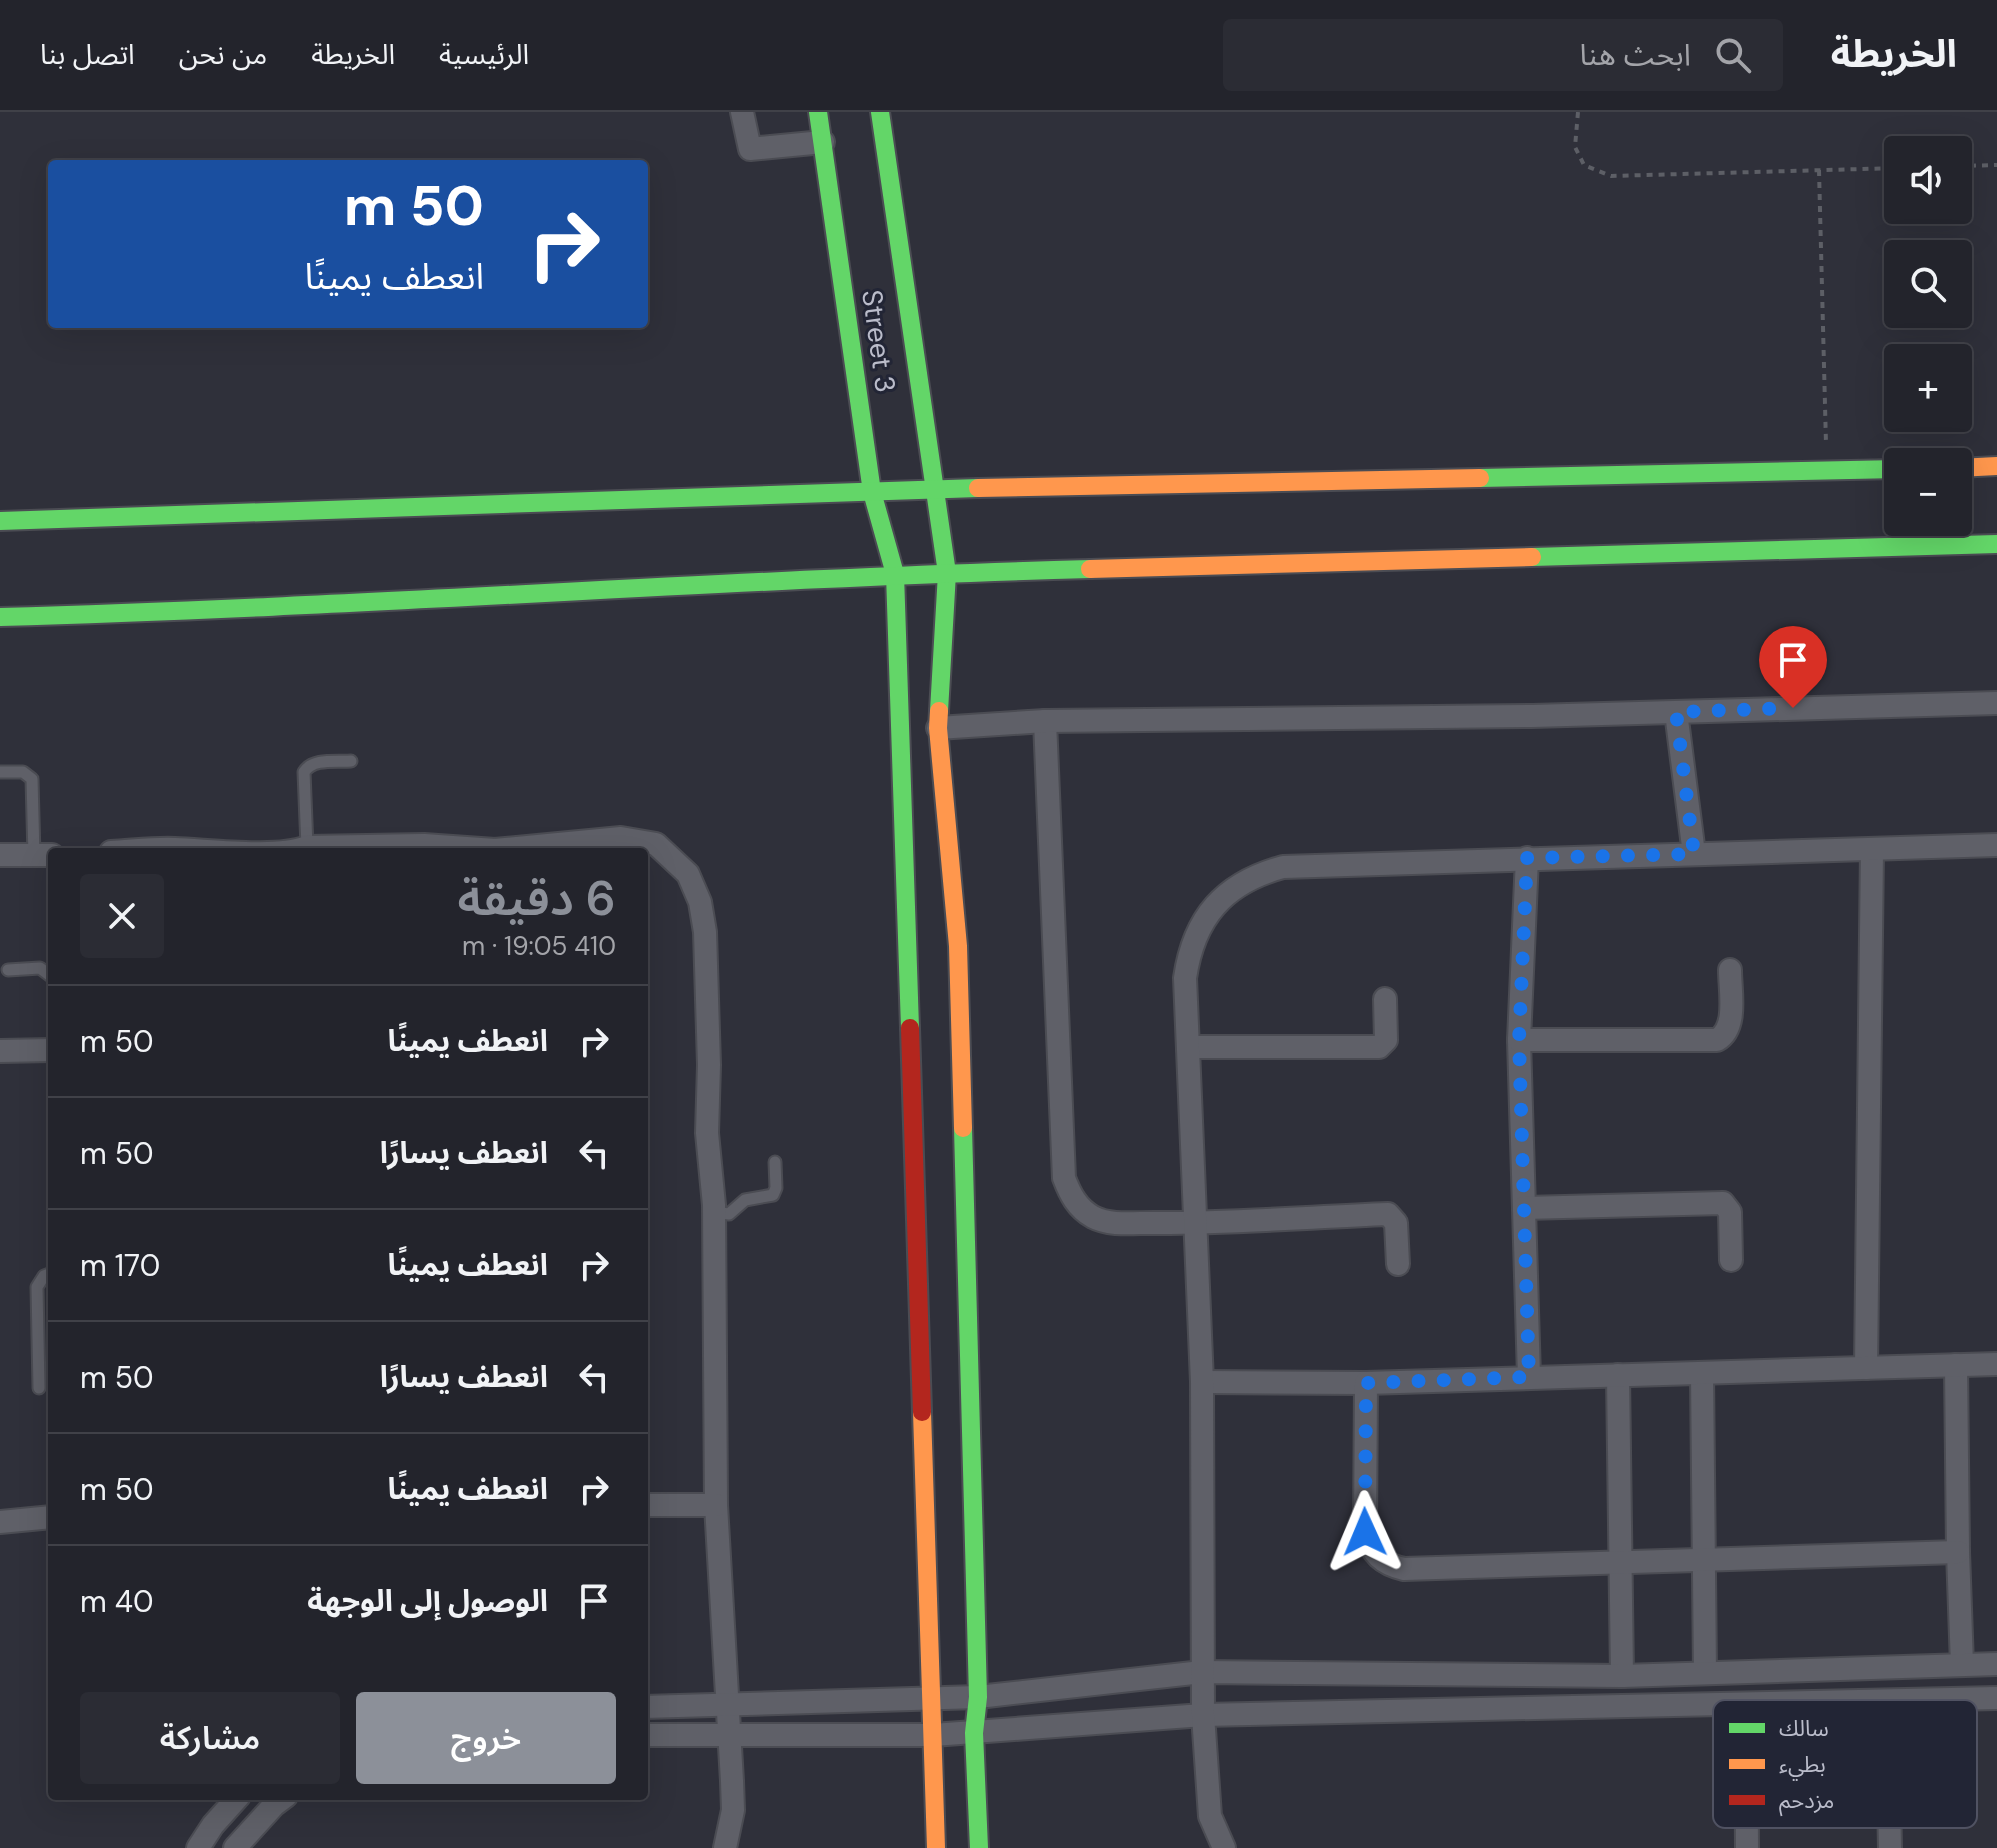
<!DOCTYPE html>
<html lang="ar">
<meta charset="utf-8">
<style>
:root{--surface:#23242c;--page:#2b2c34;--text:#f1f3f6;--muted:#a3a4a9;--line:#404148;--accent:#8c9099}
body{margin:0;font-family:"DM Sans","Noto Sans Arabic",sans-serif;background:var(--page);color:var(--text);direction:rtl;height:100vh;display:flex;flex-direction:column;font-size:30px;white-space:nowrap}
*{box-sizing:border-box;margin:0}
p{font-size:26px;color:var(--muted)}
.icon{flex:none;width:44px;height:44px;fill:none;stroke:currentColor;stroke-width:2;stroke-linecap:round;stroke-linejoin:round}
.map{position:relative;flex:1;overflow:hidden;direction:ltr}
.sheet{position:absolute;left:48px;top:736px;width:600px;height:952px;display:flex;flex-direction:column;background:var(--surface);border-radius:8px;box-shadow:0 8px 32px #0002,0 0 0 2px var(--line);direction:rtl}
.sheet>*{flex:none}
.guide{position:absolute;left:48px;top:48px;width:600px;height:168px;border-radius:8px;box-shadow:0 8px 32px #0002,0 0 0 2px var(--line);direction:rtl;background:#1a4fa0;color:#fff;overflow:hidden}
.tools{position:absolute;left:1884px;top:24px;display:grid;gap:16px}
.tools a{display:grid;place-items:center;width:88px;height:88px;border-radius:8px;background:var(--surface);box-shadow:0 8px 32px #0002,0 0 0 2px var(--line);font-size:40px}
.pin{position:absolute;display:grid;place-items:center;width:68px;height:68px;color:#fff;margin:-82px -34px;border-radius:50% 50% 50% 0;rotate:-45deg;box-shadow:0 0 8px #0007}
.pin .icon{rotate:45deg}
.me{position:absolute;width:88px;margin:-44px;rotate:359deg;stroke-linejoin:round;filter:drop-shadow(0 0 6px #0008)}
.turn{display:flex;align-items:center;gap:28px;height:168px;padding:0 32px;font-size:36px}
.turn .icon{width:104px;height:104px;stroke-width:2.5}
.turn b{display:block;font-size:56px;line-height:68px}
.round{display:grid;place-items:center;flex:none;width:84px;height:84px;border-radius:8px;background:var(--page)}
.overview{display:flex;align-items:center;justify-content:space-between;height:136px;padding:0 32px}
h1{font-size:48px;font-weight:600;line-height:60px;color:var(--accent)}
.cta{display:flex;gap:16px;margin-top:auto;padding:16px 32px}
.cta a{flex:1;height:92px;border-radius:8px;background:var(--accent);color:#fff;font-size:32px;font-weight:600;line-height:92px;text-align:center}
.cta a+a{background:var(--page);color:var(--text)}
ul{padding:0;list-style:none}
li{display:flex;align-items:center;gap:24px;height:112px;padding:0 32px;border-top:2px solid var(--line)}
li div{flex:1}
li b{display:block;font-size:30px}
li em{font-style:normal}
header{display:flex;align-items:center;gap:48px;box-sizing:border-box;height:112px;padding:0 40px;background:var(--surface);border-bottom:2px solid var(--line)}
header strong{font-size:38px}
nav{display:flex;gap:44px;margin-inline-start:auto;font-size:28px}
.search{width:560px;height:72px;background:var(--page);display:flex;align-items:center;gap:20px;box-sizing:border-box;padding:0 28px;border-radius:8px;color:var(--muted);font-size:30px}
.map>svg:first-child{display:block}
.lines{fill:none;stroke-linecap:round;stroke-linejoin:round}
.lane-casing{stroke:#4b4c53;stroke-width:15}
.street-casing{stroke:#4b4c53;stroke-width:26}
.fast-casing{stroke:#4b4c53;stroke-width:22}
.slow-casing{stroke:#4b4c53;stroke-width:22}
.jam-casing{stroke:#4b4c53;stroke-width:22}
.path{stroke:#5d5f66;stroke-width:4;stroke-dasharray:6 6;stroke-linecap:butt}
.lane{stroke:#5f6068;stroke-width:11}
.street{stroke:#5f6068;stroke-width:22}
.fast{stroke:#63d668;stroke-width:18}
.slow{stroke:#ff974d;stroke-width:18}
.jam{stroke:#b3261e;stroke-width:18}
.route{stroke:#1a73e8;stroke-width:14;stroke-dasharray:0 25.2}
.labels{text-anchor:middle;stroke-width:6;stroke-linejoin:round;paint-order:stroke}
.street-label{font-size:28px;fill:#babcca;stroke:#222535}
.key{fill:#222535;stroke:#505262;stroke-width:2}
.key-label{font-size:22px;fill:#babcca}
</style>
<header>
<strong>الخريطة</strong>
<div class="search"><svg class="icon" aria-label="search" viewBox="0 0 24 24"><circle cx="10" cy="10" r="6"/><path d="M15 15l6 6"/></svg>ابحث هنا</div>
<nav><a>الرئيسية</a><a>الخريطة</a><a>من نحن</a><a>اتصل بنا</a></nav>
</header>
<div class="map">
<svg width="1997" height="1736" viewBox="0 0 1997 1736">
<rect width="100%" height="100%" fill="#2f303a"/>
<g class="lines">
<defs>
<g id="lane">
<path d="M 0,660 L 23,660 L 32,667 L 34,744"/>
<path d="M 307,735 L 304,660 C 313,646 335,650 351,649"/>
<path d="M 8,858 L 40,856 L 52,865"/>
<path d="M 716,1095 L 721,1101 L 729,1102 L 745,1088 L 773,1083 L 776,1076 L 775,1050"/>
<path d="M 39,1276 L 37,1175 L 44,1164 L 52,1161"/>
</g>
<g id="street">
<path d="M 742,0 L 750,37 L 823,30"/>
<path d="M 1676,600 L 1694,742"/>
<path d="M 1045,609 L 1064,1066 C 1070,1082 1077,1096 1093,1105 C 1112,1115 1138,1110 1160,1111 C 1236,1111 1312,1105 1388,1102 L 1396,1111 L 1398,1152"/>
<path d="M 938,616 L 1045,609 L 1532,604 L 1997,591"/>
<path d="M 111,740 C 132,739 154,736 175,737 C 208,738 278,747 307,735 L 424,733 L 495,738 L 621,726 L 656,732 L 688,762 L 700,790 L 705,820 L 709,953 L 707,1021 L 714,1093 L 716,1393 L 732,1669 L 733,1698 L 725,1736"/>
<path d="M 0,743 L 52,743"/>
<path d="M 1527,746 L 1519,928 L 1529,1265"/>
<path d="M 1519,928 L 1717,928 C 1738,916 1730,880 1730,858"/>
<path d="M 1188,935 L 1379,935 L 1386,928 L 1385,887"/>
<path d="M 0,939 L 52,938"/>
<path d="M 1524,1096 L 1723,1091 L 1730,1100 L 1731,1148"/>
<path d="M 1956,1253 L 1958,1440 L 1962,1553"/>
<path d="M 1866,1256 L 1872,737"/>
<path d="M 1702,1261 L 1705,1561"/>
<path d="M 1618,1263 L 1622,1564"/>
<path d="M 1202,1270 L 1366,1271 L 1997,1252"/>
<path d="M 1366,1271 L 1365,1420 C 1372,1442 1382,1452 1404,1457 L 1958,1440"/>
<path d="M 644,1393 L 716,1393"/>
<path d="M 0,1410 L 52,1405"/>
<path d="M 1887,1589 L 1890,1736"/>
<path d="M 1746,1592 L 1747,1736"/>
<path d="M 644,1595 L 978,1585 L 1202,1560 L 1622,1564 L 1997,1552"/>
<path d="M 644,1623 L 933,1623 L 1203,1603 L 1997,1586"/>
<path d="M 198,1736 L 213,1713 L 239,1684"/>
<path d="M 235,1736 L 274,1693 L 286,1684"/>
<path d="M 1224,1736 L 1210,1704 L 1203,1603 L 1202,1270 L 1185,866 C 1194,805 1224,771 1283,755 L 1997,733"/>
</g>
<g id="fast">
<path d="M 818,0 L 872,380 L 895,462 L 910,916"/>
<path d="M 880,0 L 947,461 L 939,599"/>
<path d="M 1480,366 L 1898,357"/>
<path d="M 0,409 L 978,376"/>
<path d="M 1532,445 L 1997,432"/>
<path d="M 0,505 C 364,495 726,467 1090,457"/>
<path d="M 963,1016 L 978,1585 L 974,1621 L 979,1736"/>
</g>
<g id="slow">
<path d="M 1958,356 L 1997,354"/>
<path d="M 978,376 L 1480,366"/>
<path d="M 1090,457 L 1532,445"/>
<path d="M 939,599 L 938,616 L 958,834 L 963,1016"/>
<path d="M 922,1300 L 936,1736"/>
</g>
<path id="jam" d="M 910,916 L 922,1300"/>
</defs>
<use href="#lane" class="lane-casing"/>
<use href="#street" class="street-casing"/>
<use href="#fast" class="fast-casing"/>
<use href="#slow" class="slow-casing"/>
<use href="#jam" class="jam-casing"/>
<g class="path">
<path d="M 1578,0 L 1575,35 L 1584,53 L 1611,64 L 1898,56"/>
<path d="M 1958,54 L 1997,53"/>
<path d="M 1819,58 L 1826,332"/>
</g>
<use href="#lane" class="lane"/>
<use href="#street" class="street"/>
<use href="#fast" class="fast"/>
<use href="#slow" class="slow"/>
<use href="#jam" class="jam"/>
</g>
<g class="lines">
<path class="route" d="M 1365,1420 L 1366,1271 L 1529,1265 L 1519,928 L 1527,746 L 1694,742 L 1676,600 L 1793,596"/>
</g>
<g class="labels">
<g class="street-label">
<text transform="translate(879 229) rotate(82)" y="10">Street 3</text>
</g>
</g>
<rect x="1713" y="1588" width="264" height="128" rx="12" class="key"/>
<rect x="1729" y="1611" width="36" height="10" fill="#63d668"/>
<rect x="1729" y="1647" width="36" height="10" fill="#ff974d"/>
<rect x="1729" y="1683" width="36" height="10" fill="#b3261e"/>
<g class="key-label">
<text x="1779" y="1624">سالك</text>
<text x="1779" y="1660">بطيء</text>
<text x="1779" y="1696">مزدحم</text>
</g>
</svg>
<div class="tools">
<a><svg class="icon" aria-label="sound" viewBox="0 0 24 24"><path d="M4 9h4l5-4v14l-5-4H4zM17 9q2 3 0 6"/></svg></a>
<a><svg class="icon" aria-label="search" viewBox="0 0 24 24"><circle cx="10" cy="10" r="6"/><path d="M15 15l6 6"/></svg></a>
<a>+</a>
<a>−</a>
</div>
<div class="pin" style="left:1793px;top:596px;background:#d93025"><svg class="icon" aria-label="arrive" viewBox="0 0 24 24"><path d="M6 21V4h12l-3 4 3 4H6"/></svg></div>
<svg class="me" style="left:1365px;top:1420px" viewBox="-20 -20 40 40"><path d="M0-17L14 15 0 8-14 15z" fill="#1a73e8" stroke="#fff" stroke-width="4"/></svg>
<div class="guide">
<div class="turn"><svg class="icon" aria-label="right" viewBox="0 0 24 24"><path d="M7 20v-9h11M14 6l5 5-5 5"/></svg><div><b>50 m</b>انعطف يمينًا</div></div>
</div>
<section class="sheet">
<div class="overview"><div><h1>6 دقيقة</h1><p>410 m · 19:05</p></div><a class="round"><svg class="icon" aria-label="close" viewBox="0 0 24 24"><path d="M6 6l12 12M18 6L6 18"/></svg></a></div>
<ul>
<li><svg class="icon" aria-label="right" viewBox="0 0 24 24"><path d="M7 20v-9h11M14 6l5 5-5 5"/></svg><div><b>انعطف يمينًا</b></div><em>50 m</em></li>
<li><svg class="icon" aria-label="left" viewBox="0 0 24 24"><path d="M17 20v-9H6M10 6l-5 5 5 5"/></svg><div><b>انعطف يسارًا</b></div><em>50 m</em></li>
<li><svg class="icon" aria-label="right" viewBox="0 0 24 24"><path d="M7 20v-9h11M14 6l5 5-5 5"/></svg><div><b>انعطف يمينًا</b></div><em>170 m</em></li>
<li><svg class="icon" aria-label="left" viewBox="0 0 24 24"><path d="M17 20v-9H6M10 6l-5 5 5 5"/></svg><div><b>انعطف يسارًا</b></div><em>50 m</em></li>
<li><svg class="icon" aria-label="right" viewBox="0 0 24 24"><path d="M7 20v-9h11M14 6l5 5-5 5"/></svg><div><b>انعطف يمينًا</b></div><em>50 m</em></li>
<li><svg class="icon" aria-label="arrive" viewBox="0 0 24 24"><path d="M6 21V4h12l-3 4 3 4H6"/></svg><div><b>الوصول إلى الوجهة</b></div><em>40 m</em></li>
</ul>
<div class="cta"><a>خروج</a><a>مشاركة</a></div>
</section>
</div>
